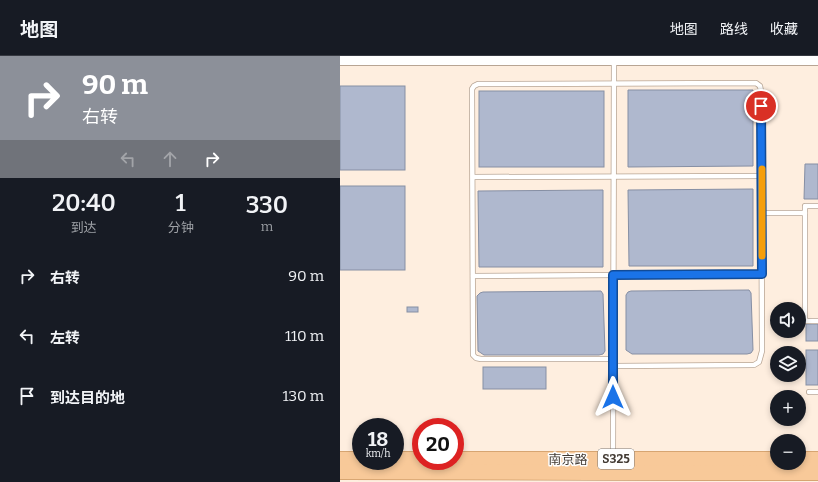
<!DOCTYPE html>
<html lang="zh">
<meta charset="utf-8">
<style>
:root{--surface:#171b24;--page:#242831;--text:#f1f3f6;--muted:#9ea1a6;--line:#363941}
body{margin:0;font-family:Bitter,"Noto Sans SC",serif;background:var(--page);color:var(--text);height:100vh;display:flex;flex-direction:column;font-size:15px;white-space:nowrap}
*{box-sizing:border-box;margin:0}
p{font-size:13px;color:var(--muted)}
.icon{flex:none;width:22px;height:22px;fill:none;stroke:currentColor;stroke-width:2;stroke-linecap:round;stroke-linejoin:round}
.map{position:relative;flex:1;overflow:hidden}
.details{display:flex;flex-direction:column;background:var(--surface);width:340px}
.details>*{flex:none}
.banner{background:#8c9099;color:#fff;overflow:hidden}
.buttons{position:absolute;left:430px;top:246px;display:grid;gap:8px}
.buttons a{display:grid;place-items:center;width:36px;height:36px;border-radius:50%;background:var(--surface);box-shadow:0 2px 6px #0003;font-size:20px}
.speed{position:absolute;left:12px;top:362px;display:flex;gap:8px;font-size:20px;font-weight:700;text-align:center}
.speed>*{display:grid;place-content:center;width:52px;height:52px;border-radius:50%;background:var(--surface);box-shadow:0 2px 6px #0003;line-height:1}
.speed small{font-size:10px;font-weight:400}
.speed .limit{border:6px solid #d22;background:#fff;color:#111}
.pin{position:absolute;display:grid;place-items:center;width:34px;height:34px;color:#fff;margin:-17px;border:2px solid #fff;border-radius:50%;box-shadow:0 1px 4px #0007}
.me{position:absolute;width:44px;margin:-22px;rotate:0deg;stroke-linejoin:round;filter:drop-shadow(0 0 3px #0008)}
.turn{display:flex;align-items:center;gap:14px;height:84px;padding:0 16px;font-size:18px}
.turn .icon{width:52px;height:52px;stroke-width:2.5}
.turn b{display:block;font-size:28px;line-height:34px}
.lanes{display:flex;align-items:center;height:38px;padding:0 16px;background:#0003;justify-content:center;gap:20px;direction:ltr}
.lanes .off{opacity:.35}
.eta{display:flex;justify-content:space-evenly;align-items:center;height:68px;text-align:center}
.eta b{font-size:24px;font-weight:600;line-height:28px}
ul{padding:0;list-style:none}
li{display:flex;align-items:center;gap:12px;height:60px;padding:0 16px}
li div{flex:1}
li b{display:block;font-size:15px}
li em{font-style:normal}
header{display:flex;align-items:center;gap:24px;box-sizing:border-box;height:56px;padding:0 20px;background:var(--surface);border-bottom:1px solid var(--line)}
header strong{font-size:19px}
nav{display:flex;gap:22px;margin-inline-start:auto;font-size:14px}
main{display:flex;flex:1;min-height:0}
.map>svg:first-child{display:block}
.building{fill:#afb8ce;stroke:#868fa4}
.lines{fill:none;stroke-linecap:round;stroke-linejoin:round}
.service-casing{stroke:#b8a594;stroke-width:6}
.tertiary-casing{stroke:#b8a594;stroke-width:14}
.primary-casing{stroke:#b68049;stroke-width:16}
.service{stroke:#fff;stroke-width:4.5}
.tertiary{stroke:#fff;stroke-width:12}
.primary{stroke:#f8c999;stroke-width:15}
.route-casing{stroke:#114b97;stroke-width:10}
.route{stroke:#1a73e8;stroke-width:7}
.slow{stroke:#f59e0b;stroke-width:7}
.labels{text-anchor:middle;stroke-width:3;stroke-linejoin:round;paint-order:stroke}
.shield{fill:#fefefe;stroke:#7a7570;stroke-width:1}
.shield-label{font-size:12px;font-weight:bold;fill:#423a33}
.street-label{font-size:13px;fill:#423a33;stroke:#fefefe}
</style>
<header>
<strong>地图</strong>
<nav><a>地图</a><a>路线</a><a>收藏</a></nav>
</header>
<main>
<section class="details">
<div class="banner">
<div class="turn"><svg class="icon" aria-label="right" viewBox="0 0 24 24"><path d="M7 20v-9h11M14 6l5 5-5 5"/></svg><div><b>90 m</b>右转</div></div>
<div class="lanes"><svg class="icon off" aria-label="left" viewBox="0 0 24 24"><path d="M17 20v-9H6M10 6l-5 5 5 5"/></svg><svg class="icon off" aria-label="ahead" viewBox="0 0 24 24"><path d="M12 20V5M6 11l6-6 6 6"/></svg><svg class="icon" aria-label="right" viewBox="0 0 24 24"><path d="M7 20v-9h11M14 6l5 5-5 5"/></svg></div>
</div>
<div class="eta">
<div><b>20:40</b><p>到达</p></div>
<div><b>1</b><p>分钟</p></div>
<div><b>330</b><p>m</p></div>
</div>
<ul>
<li><svg class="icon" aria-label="right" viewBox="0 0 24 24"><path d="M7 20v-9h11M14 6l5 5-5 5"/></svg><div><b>右转</b></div><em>90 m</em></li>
<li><svg class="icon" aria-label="left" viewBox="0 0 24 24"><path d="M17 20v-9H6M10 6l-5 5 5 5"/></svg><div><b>左转</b></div><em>110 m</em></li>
<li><svg class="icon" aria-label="arrive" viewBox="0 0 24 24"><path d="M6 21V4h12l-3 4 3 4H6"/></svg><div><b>到达目的地</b></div><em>130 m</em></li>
</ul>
</section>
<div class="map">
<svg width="478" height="426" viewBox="0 0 478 426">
<rect width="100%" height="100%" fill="#feeedf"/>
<g class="building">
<rect x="0" y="30" width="65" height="84"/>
<path d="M 288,34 L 413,34 L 413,110 L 288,111 Z"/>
<rect x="139" y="35" width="125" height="76"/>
<path d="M 465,108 L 478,108 L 478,143 L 464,143 Z"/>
<rect x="0" y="130" width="65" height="84"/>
<path d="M 413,133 L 413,210 L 289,210 L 288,134 Z"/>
<path d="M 263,134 L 263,211 L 139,211 L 138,135 Z"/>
<path d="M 409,234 L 411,237 L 413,294 L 411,297 L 407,298 L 292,298 L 286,294 L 286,239 L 288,236 L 291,235 Z"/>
<path d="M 261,235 L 263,238 L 265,295 L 263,298 L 259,299 L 144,299 L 138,295 L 137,240 L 140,237 L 143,236 Z"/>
<rect x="67" y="251" width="11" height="5"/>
<rect x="466" y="268" width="12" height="17"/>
<rect x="466" y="294" width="12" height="35"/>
<rect x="143" y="311" width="63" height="22"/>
</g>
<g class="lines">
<defs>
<g id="service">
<path d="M 133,121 L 422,120"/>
<path d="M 478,150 L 465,150 L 465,265 L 478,265"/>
<path d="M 422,157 L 465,157"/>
<path d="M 133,220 L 422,218"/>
<path d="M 273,310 L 414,309 L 419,306 L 422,295 L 421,35 L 420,30 L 416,27 L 138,28 L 134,30 L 132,33 L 133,299 L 136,302 L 141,303 L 273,303"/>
<path d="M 469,336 L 478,336"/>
<path d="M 273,401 L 274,3"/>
</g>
<path id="tertiary" d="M 0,3 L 478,3"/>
<g id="primary">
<path d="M 0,403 L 21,403"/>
<path d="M 55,403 L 81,403"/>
<path d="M 115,403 L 437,403"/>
<path d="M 459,403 L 478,403"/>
<path d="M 0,416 L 478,417"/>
</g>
</defs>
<use href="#service" class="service-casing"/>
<use href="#tertiary" class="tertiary-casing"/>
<use href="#primary" class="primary-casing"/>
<use href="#service" class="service"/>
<use href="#tertiary" class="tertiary"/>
<use href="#primary" class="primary"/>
</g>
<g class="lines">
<defs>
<path id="route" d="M 273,341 L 273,219 L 422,218 L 421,50"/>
</defs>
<use href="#route" class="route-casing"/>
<use href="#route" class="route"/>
<path class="slow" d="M 422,113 L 422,200"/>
</g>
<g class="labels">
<rect class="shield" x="258" y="393" width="36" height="20" rx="3"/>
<g class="shield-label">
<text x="276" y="407">S325</text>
</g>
<g class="street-label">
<text x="228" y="408">南京路</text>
</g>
</g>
</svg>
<div class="buttons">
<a><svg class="icon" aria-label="sound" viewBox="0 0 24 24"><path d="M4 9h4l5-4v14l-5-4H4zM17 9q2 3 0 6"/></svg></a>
<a><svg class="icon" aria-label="layers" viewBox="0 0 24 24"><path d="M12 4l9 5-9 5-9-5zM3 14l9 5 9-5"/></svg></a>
<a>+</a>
<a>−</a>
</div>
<div class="speed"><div>18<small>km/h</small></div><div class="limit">20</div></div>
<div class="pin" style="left:421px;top:50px;background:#d93025"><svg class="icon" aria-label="arrive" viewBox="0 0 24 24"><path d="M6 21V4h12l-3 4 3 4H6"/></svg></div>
<svg class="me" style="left:273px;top:341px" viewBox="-20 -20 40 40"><path d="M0-17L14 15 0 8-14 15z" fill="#1a73e8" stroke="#fff" stroke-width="4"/></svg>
</div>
</main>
